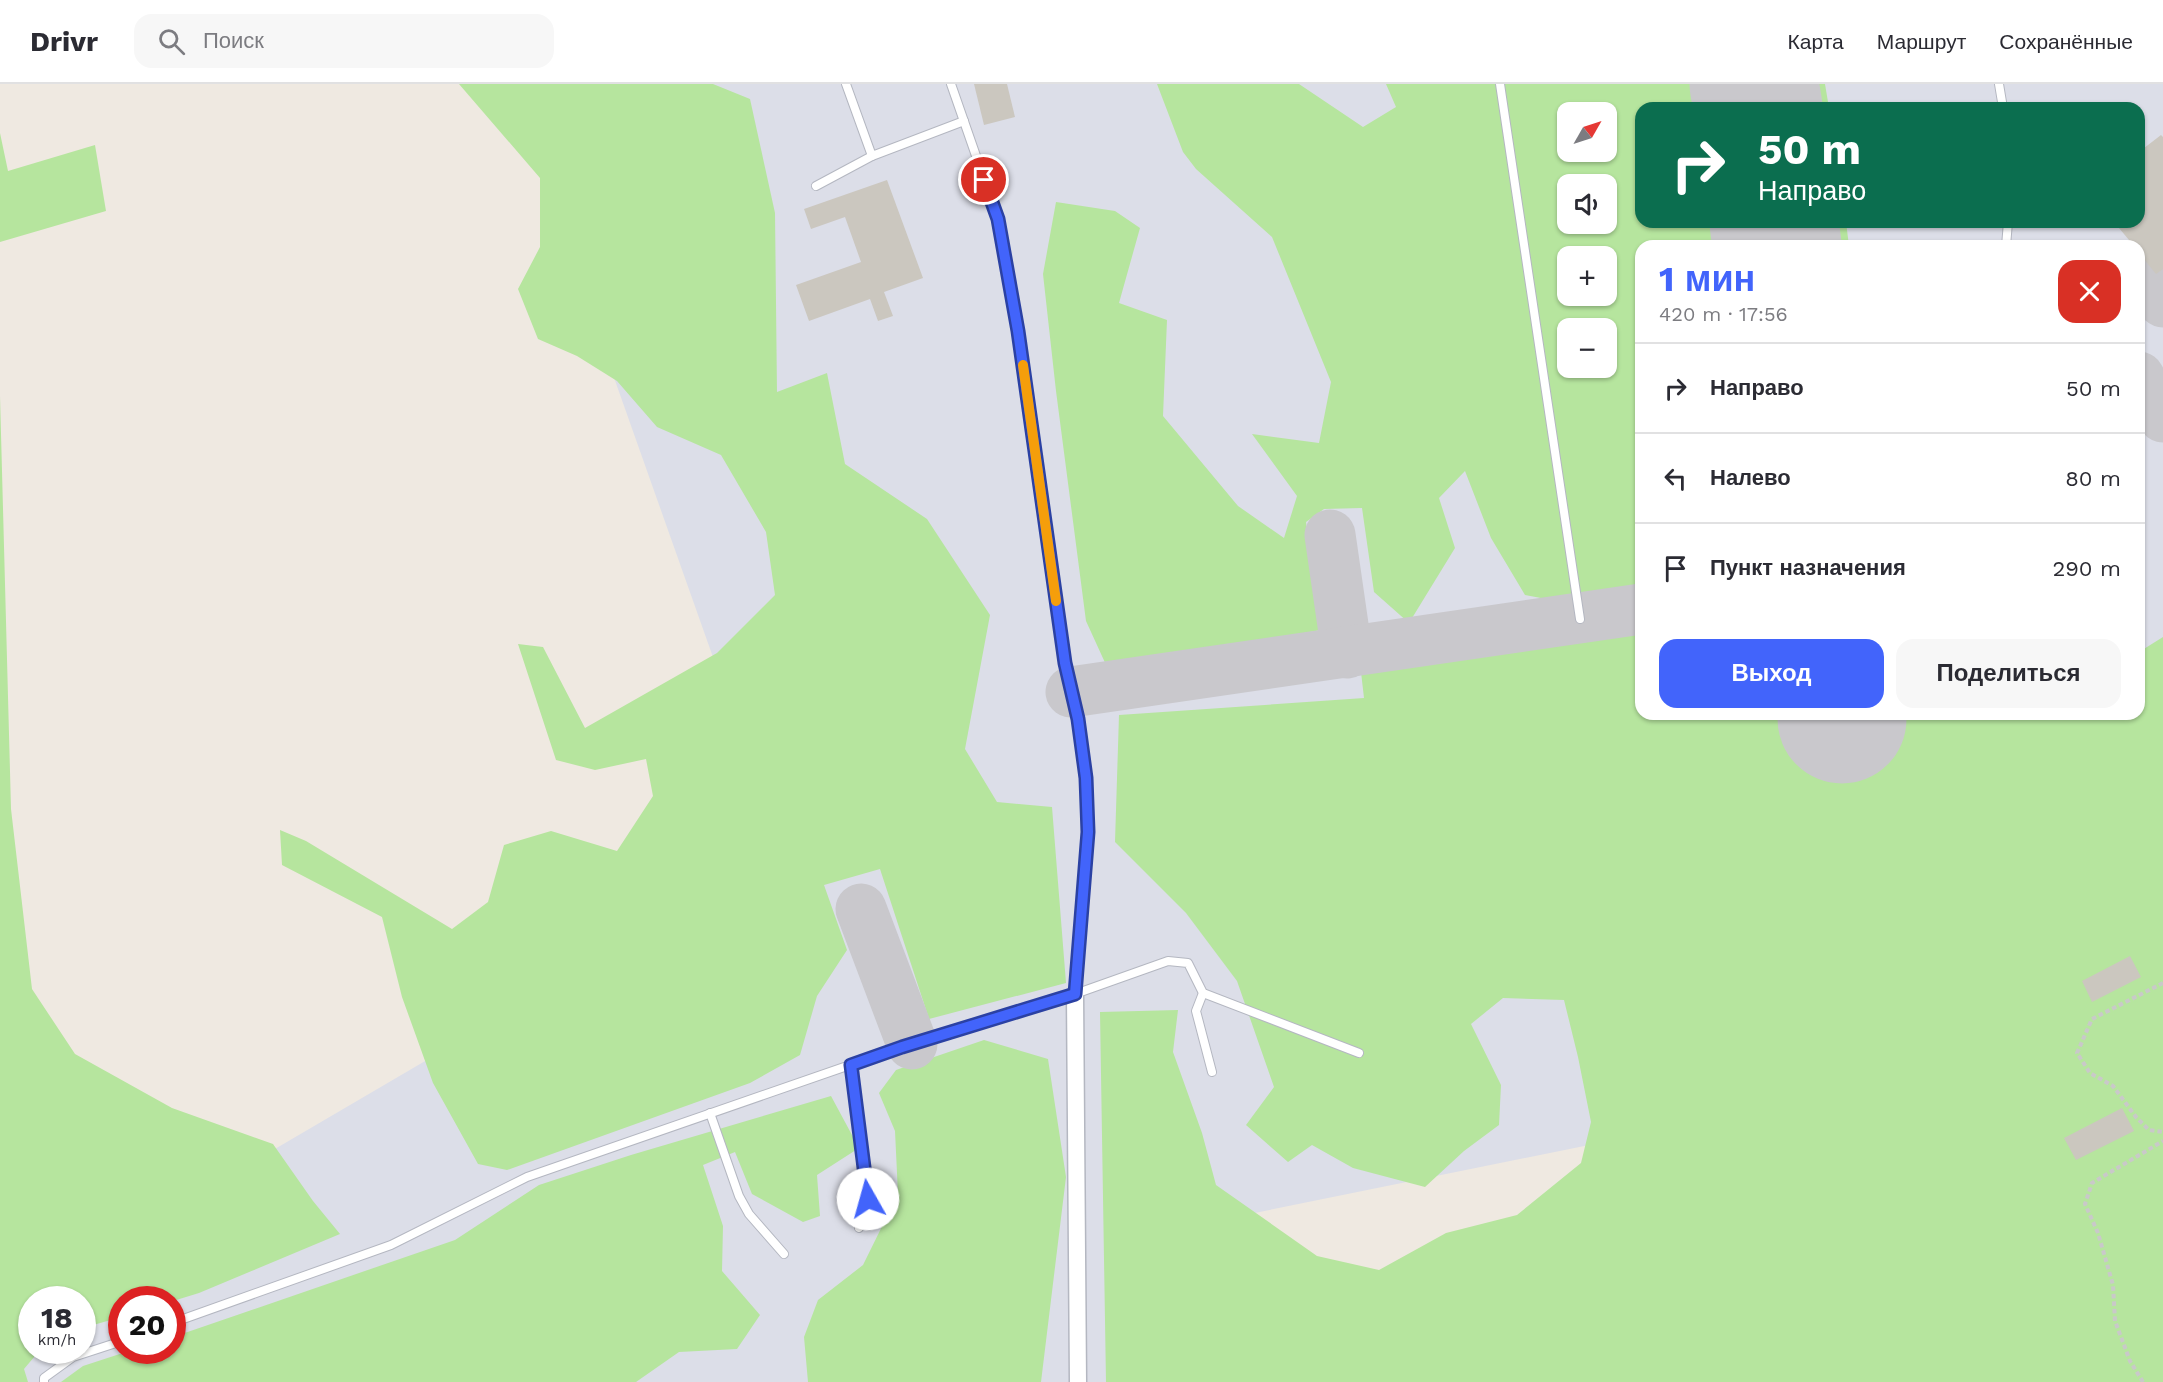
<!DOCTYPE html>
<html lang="ru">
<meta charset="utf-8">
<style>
:root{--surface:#fff;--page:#f7f7f7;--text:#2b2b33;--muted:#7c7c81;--line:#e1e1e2;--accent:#4264fb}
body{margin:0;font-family:"Work Sans",sans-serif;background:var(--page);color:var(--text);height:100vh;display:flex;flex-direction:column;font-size:22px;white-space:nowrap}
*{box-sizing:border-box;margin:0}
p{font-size:20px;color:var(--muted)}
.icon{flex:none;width:33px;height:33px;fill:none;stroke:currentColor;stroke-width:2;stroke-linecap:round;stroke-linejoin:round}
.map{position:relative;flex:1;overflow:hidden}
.sheet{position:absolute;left:1635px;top:156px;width:510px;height:480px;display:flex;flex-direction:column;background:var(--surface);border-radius:18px;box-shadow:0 2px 4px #0004}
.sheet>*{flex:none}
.guide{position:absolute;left:1635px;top:18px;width:510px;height:126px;border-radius:18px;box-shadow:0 2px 4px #0004;background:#0b6e4f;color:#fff;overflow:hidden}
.needle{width:39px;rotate:51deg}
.buttons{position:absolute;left:1557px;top:18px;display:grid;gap:12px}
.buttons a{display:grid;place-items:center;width:60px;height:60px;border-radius:12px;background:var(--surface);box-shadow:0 2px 4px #0004;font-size:30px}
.speed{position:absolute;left:18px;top:1202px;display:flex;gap:12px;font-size:30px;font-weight:700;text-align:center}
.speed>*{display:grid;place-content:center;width:78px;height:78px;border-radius:50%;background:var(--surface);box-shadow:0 2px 4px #0004;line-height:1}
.speed small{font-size:15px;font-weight:400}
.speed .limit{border:9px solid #d22;background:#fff;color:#111}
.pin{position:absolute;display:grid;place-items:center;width:51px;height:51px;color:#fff;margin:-26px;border:3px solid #fff;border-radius:50%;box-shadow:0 2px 6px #0007}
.me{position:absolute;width:66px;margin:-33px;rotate:353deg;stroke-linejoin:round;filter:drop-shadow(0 0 4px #0008)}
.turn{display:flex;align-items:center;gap:21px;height:126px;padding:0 24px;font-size:27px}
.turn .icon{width:78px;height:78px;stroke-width:2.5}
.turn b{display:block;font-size:42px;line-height:51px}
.round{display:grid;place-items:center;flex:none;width:63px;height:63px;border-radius:18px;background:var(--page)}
.head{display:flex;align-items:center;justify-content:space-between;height:102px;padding:0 24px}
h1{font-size:36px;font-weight:700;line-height:45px;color:var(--accent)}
.action{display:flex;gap:12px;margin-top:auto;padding:12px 24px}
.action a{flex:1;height:69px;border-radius:18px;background:var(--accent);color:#fff;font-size:24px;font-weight:700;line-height:69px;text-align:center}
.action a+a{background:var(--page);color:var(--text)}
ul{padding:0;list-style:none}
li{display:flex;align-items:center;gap:18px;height:90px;padding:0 24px;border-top:2px solid var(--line)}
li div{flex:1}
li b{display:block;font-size:22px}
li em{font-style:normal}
header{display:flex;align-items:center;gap:36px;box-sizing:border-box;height:84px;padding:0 30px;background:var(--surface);border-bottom:2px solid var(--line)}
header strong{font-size:28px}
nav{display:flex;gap:33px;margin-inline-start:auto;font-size:21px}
.search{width:420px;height:54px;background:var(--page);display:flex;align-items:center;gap:15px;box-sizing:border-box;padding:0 21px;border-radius:18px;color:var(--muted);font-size:22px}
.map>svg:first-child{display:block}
.airport{fill:#dcdee8;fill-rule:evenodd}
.green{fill:#b6e59e;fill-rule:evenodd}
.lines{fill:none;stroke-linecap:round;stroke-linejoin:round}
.taxiway{stroke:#c9c8cc;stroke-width:51}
.runway{stroke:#c9c8cc;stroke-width:129}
.building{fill:#cbc7bf}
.lane-casing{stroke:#b4b7c1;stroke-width:10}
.street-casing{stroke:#b4b7c1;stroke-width:19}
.path{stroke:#c9c9c9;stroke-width:4;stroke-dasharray:4.5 3;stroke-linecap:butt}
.lane{stroke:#fff;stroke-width:8}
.street{stroke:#fff;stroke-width:16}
.route-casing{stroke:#2b41a3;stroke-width:15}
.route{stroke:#4264fb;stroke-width:10}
.slow{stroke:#f59e0b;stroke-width:10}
</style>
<header>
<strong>Drivr</strong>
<div class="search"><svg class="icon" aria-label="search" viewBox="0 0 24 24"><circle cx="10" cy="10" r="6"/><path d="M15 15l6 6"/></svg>Поиск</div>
<nav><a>Карта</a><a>Маршрут</a><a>Сохранённые</a></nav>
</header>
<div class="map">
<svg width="2163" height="1298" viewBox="0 0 2163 1298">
<rect width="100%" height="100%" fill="#efe9e1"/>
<path class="airport" d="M 510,0 L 2163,0 L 2163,595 L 2139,611 L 2139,162 L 1641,162 L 1641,630 L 2112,630 L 2013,975 L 1210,1138 L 1233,1298 L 1,1298 L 0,1226 L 782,768 ZM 1641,24 L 2139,24 L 2139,138 L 1641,138 ZM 1568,28 L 1606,28 L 1606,68 L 1568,68 ZM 1568,100 L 1606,100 L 1606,140 L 1568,140 ZM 1568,172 L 1606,172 L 1606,212 L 1568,212 ZM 1568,244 L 1606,244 L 1606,284 L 1568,284 ZM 32,1215 L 82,1215 L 82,1266 L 32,1266 ZM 122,1215 L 172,1215 L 172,1266 L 122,1266 Z"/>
<g class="green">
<path d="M 459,0 L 713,0 L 750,15 L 775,129 L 777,308 L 827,289 L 845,380 L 927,435 L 990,531 L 965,665 L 997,718 L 1052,723 L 1066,899 L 929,935 L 880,785 L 824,801 L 847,866 L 817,912 L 800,971 L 750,999 L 507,1086 L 478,1080 L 433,999 L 402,913 L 382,833 L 282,781 L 280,746 L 306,757 L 452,845 L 488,818 L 504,761 L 551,747 L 617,767 L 653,712 L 646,675 L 595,686 L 556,676 L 518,560 L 543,563 L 585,644 L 717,569 L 775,511 L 766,448 L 721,371 L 657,343 L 617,297 L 577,272 L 538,255 L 518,205 L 540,163 L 540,94 Z"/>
<path d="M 1157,0 L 1299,0 L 1363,43 L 1396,23 L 1386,0 L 1709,0 L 1712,24 L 1641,24 L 1641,138 L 1728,138 L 1731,162 L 1641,162 L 1641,501 L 1625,503 L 1599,525 L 1525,511 L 1491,454 L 1465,387 L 1439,414 L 1455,464 L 1409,539 L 1374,508 L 1362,424 L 1324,425 L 1306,438 L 1310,472 L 1329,509 L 1327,545 L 1298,550 L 1289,564 L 1159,590 L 1107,583 L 1086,537 L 1056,307 L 1043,190 L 1056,118 L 1115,127 L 1140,144 L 1119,219 L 1167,236 L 1163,332 L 1238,422 L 1284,454 L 1297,412 L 1252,350 L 1319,359 L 1331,298 L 1272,153 L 1196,85 L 1183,68 ZM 1568,28 L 1606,28 L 1606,68 L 1568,68 ZM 1568,100 L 1606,100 L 1606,140 L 1568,140 ZM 1568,172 L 1606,172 L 1606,212 L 1568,212 ZM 1568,244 L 1606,244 L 1606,284 L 1568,284 Z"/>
<path d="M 1801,0 L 1825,0 L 1829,24 L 1804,24 Z"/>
<path d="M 0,49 L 8,87 L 95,61 L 106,127 L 0,158 Z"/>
<path d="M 1820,138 L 1846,138 L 1849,162 L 1823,162 Z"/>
<path d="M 0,312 L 11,725 L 32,905 L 75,970 L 172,1024 L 273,1060 L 313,1117 L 340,1150 L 199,1209 L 173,1217 L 172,1215 L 122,1215 L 121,1233 L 83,1244 L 82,1215 L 32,1215 L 32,1266 L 40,1266 L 24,1285 L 28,1298 L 0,1298 Z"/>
<path d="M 1641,547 L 1641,630 L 1797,630 L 1801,650 L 1888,637 L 1887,630 L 2139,630 L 2139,568 L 2163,553 L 2163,1298 L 1106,1298 L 1100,928 L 1178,926 L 1173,968 L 1202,1049 L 1216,1101 L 1317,1172 L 1379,1186 L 1446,1149 L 1517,1131 L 1581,1079 L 1591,1038 L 1578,973 L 1564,916 L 1503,914 L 1471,940 L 1501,1001 L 1499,1041 L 1464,1067 L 1425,1103 L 1353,1084 L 1312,1061 L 1288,1078 L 1246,1041 L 1274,1003 L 1237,897 L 1186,829 L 1115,758 L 1119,631 L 1364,614 L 1361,588 Z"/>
<path d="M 984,956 L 1048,975 L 1066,1093 L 1041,1298 L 808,1298 L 804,1253 L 818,1216 L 863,1181 L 898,1110 L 895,1047 L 879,1009 L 896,986 Z"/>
<path d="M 831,1012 L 859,1064 L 817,1091 L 820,1132 L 803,1138 L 752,1110 L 735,1068 L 703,1081 L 723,1142 L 722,1187 L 760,1231 L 737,1265 L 679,1268 L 636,1298 L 61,1298 L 83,1282 L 132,1266 L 172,1266 L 173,1253 L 455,1156 L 539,1101 L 631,1071 Z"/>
</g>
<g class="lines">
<g class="taxiway">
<path d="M 2139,183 L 2163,218"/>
<path d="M 2139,293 L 2163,333"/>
<path d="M 1330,451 L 1347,569"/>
<path d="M 1071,608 L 1641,525"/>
<path d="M 861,825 L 912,960"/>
</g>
<g class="runway">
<path d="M 1754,0 L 1758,24"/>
<path d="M 1774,138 L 1777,162"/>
<path d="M 1842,630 L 1842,635"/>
</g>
</g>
<g class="building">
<path d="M 974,0 L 1007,0 L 1015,33 L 984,41 Z"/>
<path d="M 2161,51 L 2163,53 L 2163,185 L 2156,190 L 2139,169 L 2139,162 L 2134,162 L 2114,138 L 2139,138 L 2139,68 Z"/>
<path d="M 887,96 L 923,194 L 884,208 L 893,232 L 878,237 L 870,215 L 809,237 L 796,201 L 861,178 L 845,133 L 811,145 L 804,125 Z"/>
<path d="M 2130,872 L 2141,893 L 2092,918 L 2082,897 Z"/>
<path d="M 2122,1024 L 2134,1047 L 2076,1076 L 2064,1054 Z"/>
</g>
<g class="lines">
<defs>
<g id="lane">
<path d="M 846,0 L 872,72 L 964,37"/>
<path d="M 951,0 L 998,135 L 1019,247 L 1065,579 L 1078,635 L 1086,694 L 1088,748 L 1075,910"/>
<path d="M 1500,0 L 1580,535"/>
<path d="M 1999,0 L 2003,24"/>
<path d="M 816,102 L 872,72"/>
<path d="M 2006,162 L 2008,138"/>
<path d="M 1203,909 L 1196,927 L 1212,988"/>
<path d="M 851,981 L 868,1115 L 859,1144"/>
<path d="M 710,1029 L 739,1112 L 749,1130 L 784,1170"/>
<path d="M 172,1239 L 391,1161 L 527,1093 L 902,963 L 1075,910 L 1168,877 L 1188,879 L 1203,909 L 1359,969"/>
<path d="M 44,1298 L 44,1294 L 73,1273 L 122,1257"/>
</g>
<path id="street" d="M 1075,910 L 1078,1298"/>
</defs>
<use href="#lane" class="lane-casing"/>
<use href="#street" class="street-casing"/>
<g class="path">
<path d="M 2163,899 L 2092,935 L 2077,969 L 2090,989 L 2113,1002 L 2136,1033 L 2149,1046 L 2163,1048"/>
<path d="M 2143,1298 L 2130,1277 L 2115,1237 L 2113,1201 L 2098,1149 L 2085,1120 L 2092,1099 L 2163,1057"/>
</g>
<use href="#lane" class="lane"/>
<use href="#street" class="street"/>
</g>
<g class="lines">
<defs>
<path id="route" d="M 868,1115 L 851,981 L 902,963 L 1075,910 L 1088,748 L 1086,694 L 1078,635 L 1065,579 L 1018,247 L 998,135 L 984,96"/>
</defs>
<use href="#route" class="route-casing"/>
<use href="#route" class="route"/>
<path class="slow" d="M 1023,281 L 1056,517"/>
</g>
</svg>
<div class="buttons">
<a><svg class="needle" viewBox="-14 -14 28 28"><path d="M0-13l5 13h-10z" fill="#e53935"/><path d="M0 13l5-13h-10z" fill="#7c7c81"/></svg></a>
<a><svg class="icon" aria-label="sound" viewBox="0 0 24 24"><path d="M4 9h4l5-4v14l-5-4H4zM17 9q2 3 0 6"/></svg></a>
<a>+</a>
<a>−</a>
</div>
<div class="speed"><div>18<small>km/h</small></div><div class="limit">20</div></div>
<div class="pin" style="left:984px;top:96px;background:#d93025"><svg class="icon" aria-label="arrive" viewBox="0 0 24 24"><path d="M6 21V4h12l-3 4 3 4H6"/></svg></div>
<svg class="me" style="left:868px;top:1115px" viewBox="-20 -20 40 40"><circle r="19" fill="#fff"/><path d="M0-13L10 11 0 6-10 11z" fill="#4264fb"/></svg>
<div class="guide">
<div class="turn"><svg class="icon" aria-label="right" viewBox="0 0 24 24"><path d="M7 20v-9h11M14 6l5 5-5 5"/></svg><div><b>50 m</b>Направо</div></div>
</div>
<section class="sheet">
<div class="head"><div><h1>1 мин</h1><p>420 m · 17:56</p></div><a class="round" style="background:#d93025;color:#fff"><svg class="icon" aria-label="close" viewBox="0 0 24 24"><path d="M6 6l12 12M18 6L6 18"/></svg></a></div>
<ul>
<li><svg class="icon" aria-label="right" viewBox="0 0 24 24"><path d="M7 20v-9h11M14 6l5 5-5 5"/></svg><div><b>Направо</b></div><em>50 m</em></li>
<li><svg class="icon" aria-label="left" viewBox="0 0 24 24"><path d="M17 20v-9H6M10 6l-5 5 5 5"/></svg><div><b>Налево</b></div><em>80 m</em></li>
<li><svg class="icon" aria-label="arrive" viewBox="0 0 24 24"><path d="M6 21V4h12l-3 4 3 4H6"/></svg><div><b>Пункт назначения</b></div><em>290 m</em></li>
</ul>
<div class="action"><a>Выход</a><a>Поделиться</a></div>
</section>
</div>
